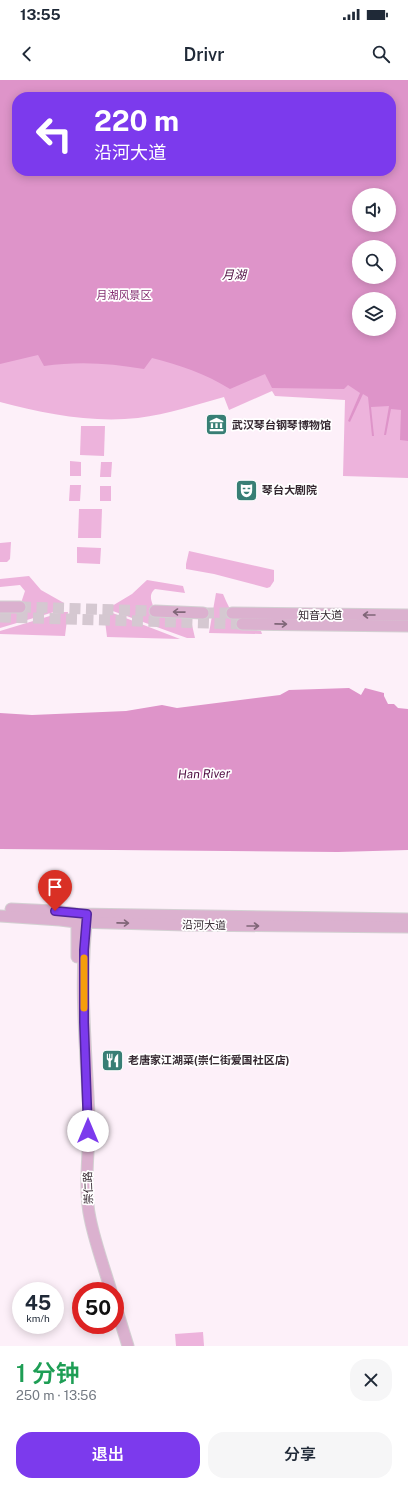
<!DOCTYPE html>
<html lang="zh">
<meta charset="utf-8">
<style>
:root{--surface:#fff;--page:#f6f6f7;--text:#1f2937;--muted:#747a83;--accent:#7c3aed}
body{margin:0;font-family:"Public Sans","Noto Sans SC",sans-serif;background:var(--page);color:var(--text);height:100vh;display:flex;flex-direction:column;font-size:15px;white-space:nowrap}
*{box-sizing:border-box;margin:0}
p{font-size:13px;color:var(--muted)}
.icon{flex:none;width:22px;height:22px;fill:none;stroke:currentColor;stroke-width:2;stroke-linecap:round;stroke-linejoin:round}
.map{position:relative;height:1266px;overflow:hidden}
.sheet{display:flex;flex-direction:column;background:var(--surface);flex:1}
.sheet>*{flex:none}
.guide{position:absolute;left:12px;top:12px;width:384px;height:84px;border-radius:16px;box-shadow:0 2px 10px #0003;background:#7c3aed;color:#fff;overflow:hidden}
.controls{position:absolute;left:352px;top:108px;display:grid;gap:8px}
.controls a{display:grid;place-items:center;width:44px;height:44px;border-radius:50%;background:var(--surface);box-shadow:0 2px 10px #0003;font-size:20px}
.speed{position:absolute;left:12px;top:1202px;display:flex;gap:8px;font-size:20px;font-weight:700;text-align:center}
.speed>*{display:grid;place-content:center;width:52px;height:52px;border-radius:50%;background:var(--surface);box-shadow:0 2px 10px #0003;line-height:1}
.speed small{font-size:10px;font-weight:400}
.speed .limit{border:6px solid #d22;background:#fff;color:#111}
.pin{position:absolute;display:grid;place-items:center;width:34px;height:34px;color:#fff;margin:-41px -17px;border-radius:50% 50% 50% 0;rotate:-45deg;box-shadow:0 0 4px #0007}
.pin .icon{rotate:45deg}
.me{position:absolute;width:44px;margin:-22px;rotate:0deg;stroke-linejoin:round;filter:drop-shadow(0 0 3px #0008)}
.turn{display:flex;align-items:center;gap:14px;height:84px;padding:0 16px;font-size:18px}
.turn .icon{width:52px;height:52px;stroke-width:2.5}
.turn b{display:block;font-size:28px;line-height:34px}
.round{display:grid;place-items:center;flex:none;width:42px;height:42px;border-radius:16px;background:var(--page)}
.headline{display:flex;align-items:center;justify-content:space-between;height:68px;padding:0 16px}
h1{font-size:24px;font-weight:600;line-height:30px;color:#1e9e55}
.cta{display:flex;gap:8px;margin-top:auto;padding:8px 16px}
.cta a{flex:1;height:46px;border-radius:16px;background:var(--accent);color:#fff;font-size:16px;font-weight:600;line-height:46px;text-align:center}
.cta a+a{background:var(--page);color:var(--text)}
.status{display:flex;justify-content:space-between;align-items:center;height:28px;padding:0 20px;background:var(--surface);direction:ltr}
.status svg{height:11px;fill:currentColor}
header{display:flex;justify-content:space-between;align-items:center;height:52px;padding:0 16px;background:var(--surface);font-size:18px;font-weight:600}
.map>svg:first-child{display:block}
.green{fill:#edb3dc;fill-rule:evenodd}
.water{fill:#de94c9;fill-rule:evenodd}
.lines{fill:none;stroke-linecap:round;stroke-linejoin:round}
.major-tunnel{stroke:#d5c8d1;stroke-width:11;stroke-dasharray:11 5.5;stroke-linecap:butt}
.major-casing{stroke:#d3d0d2;stroke-width:13}
.major{stroke:#dbb1cf;stroke-width:11}
.oneway{stroke:#806678}
.route-casing{stroke:#51269a;stroke-width:10}
.route{stroke:#7c3aed;stroke-width:7}
.slow{stroke:#f59e0b;stroke-width:7}
.labels{text-anchor:middle;stroke-width:3.5;stroke-linejoin:round;paint-order:stroke}
.park-label{font-size:11px;fill:#842e71;stroke:#fff}
.poi-label{font-size:11px;font-weight:bold;fill:#352831;stroke:#fff;text-anchor:start}
.street-label{font-size:11px;fill:#352831;stroke:#fff}
.water-label{font-size:12px;font-style:italic;fill:#4f0d41;stroke:#fff}
</style>
<div class="status"><b>13:55</b><svg viewBox="0 0 49 12"><path d="M0 12V9h3v3zM5 12V6h3v6zM10 12V3h3v9zM15 12V0h3v12zM26 1h20v11H26zM47 4h2v5h-2z"/></svg></div>
<header><svg class="icon" aria-label="back" viewBox="0 0 24 24"><path d="M15 5l-7 7 7 7"/></svg>Drivr<svg class="icon" aria-label="search" viewBox="0 0 24 24"><circle cx="10" cy="10" r="6"/><path d="M15 15l6 6"/></svg></header>
<div class="map">
<svg width="408" height="1266" viewBox="0 0 408 1266">
<rect width="100%" height="100%" fill="#fdf0f9"/>
<g class="green">
<path d="M 0,0 L 408,0 L 408,398 L 343,396 L 345,320 L 275,316 L 272,311 L 229,330 L 224,317 C 196,325 168,334 138,338 C 92,343 45,334 0,322 ZM 17,17 L 391,17 L 391,91 L 17,91 ZM 359,115 L 389,115 L 389,145 L 359,145 ZM 359,167 L 389,167 L 389,197 L 359,197 ZM 359,219 L 389,219 L 389,249 L 359,249 Z"/>
<path d="M 81,346 L 105,346 L 104,376 L 80,375 Z"/>
<path d="M 70,381 L 81,382 L 81,396 L 70,396 Z"/>
<path d="M 101,382 L 112,382 L 111,397 L 100,397 Z"/>
<path d="M 70,405 L 81,405 L 80,421 L 69,421 Z"/>
<rect x="100" y="406" width="11" height="15"/>
<path d="M 79,429 L 102,429 L 101,458 L 78,458 Z"/>
<path d="M 11,462 L 10,479 L 7,482 L 0,482 L 0,463 Z"/>
<path d="M 77,467 L 101,468 L 100,484 L 77,483 Z"/>
<path d="M 189,471 L 274,490 L 274,501 L 270,507 L 267,508 L 214,494 L 186,489 L 186,484 Z"/>
<path d="M 29,496 L 41,510 L 64,523 L 64,529 L 0,548 L 0,531 L 19,529 L 25,511 L 20,505 L 0,507 L 0,499 Z"/>
<path d="M 147,500 L 183,506 L 185,513 L 155,509 C 147,515 153,524 155,531 L 190,536 L 195,558 L 187,558 L 110,530 L 110,527 L 112,526 L 132,514 Z"/>
<path d="M 216,513 L 223,514 C 232,535 238,546 261,551 L 262,554 L 209,553 Z"/>
<path d="M 63,532 L 68,532 L 65,556 L 0,554 L 0,551 Z"/>
<path d="M 110,532 L 180,559 L 107,557 L 104,533 Z"/>
<path d="M 203,1252 L 204,1266 L 176,1266 L 175,1254 Z"/>
</g>
<g class="water">
<path d="M 0,0 L 408,0 L 408,361 L 400,360 L 401,330 L 391,329 L 386,355 L 384,355 L 389,326 L 371,327 L 374,356 L 372,356 L 368,317 L 363,314 L 350,342 L 348,341 L 360,313 L 348,305 L 344,309 L 272,308 L 265,294 L 230,309 C 206,294 180,285 152,278 L 144,289 C 110,283 78,281 44,286 L 38,275 L 0,284 ZM 17,17 L 391,17 L 391,91 L 17,91 ZM 359,115 L 389,115 L 389,145 L 359,145 ZM 359,167 L 389,167 L 389,197 L 359,197 ZM 359,219 L 389,219 L 389,249 L 359,249 Z"/>
<path d="M 349,608 L 361,615 L 365,608 L 384,613 L 384,616 L 388,624 L 394,624 L 398,628 L 408,629 L 408,770 L 338,772 L 0,769 L 0,633 L 32,635 L 126,631 L 162,625 L 177,628 L 280,615 L 289,610 Z"/>
</g>
<g class="lines">
<g class="major-tunnel">
<path d="M 20,527 L 155,531"/>
<path d="M 203,533 L 232,533"/>
<path d="M 0,537 L 242,544"/>
</g>
<defs>
<g id="major">
<path d="M 0,527 L 20,527"/>
<path d="M 155,531 L 203,533"/>
<path d="M 232,533 L 408,535"/>
<path d="M 242,544 L 408,546"/>
<path d="M 11,829 L 55,831 L 77,834 L 408,839"/>
<path d="M 87,835 C 79,902 86,969 89,1035 C 90,1069 83,1105 90,1138 C 95,1163 104,1187 111,1211"/>
<path d="M 0,836 L 60,840 L 76,842 L 186,845 L 408,847"/>
<path d="M 77,877 L 77,836"/>
<path d="M 115,1224 L 128,1266"/>
</g>
</defs>
<use href="#major" class="major-casing"/>
<use href="#major" class="major"/>
</g>
<defs><path id="oneway-shaft" d="M-6 0H5M1.5-3L5.5 0L1.5 3" fill="none" stroke-width="1.6" stroke-linecap="round" stroke-linejoin="round"/></defs>
<g class="oneway">
<use href="#oneway-shaft" transform="translate(179 532) rotate(-179)"/>
<use href="#oneway-shaft" transform="translate(369 535) rotate(-180)"/>
<use href="#oneway-shaft" transform="translate(281 544) rotate(1)"/>
<use href="#oneway-shaft" transform="translate(123 843) rotate(1)"/>
<use href="#oneway-shaft" transform="translate(253 846)"/>
</g>
<g class="lines">
<defs>
<path id="route" d="M 55,831 L 87,834 L 84,870 L 84,942 L 88,1051"/>
</defs>
<use href="#route" class="route-casing"/>
<use href="#route" class="route"/>
<path class="slow" d="M 84,878 L 84,928"/>
</g>
<defs>
<symbol id="museum-square" viewBox="-11 -11 22 22"><rect x="-9" y="-9" width="18" height="18" rx="4" fill="#387e75" stroke="#fff"/><path d="M0-6L6-3V-2H-6V-3ZM-5-1h2V3h-2ZM-1-1h2V3h-2ZM3-1h2V3H3ZM-6 4H6V6H-6Z" fill="#fff"/></symbol>
<symbol id="theatre-square" viewBox="-11 -11 22 22"><rect x="-9" y="-9" width="18" height="18" rx="4" fill="#387e75" stroke="#fff"/><path d="M-5-5.5Q0-4 5-5.5V0Q5 5 0 6Q-5 5-5 0ZM-3.3-2.5H-1v1.5H-3.3ZM1-2.5H3.3v1.5H1ZM-2.8 1Q0 5.5 2.8 1Z" fill="#fff"/></symbol>
<symbol id="restaurant-square" viewBox="-11 -11 22 22"><rect x="-9" y="-9" width="18" height="18" rx="4" fill="#387e75" stroke="#fff"/><path d="M-5-6h1v4h1v-4h1v4h1v-4h1v5L-1.5 .5V6h-2V.5L-5-1ZM5-6V6H3V1.5H1.5Q1.5-4 5-6Z" fill="#fff"/></symbol>
</defs>
<g fill-rule="evenodd">
<use href="#museum-square" x="204" y="332" width="25" height="25"/>
<use href="#theatre-square" x="234" y="398" width="25" height="25"/>
<use href="#restaurant-square" x="100" y="968" width="25" height="25"/>
</g>
<g class="labels">
<g class="park-label">
<text x="124" y="219">月湖风景区</text>
</g>
<g class="poi-label">
<text x="232" y="349">武汉琴台钢琴博物馆</text>
<text x="262" y="414">琴台大剧院</text>
<text x="128" y="984">老唐家江湖菜(崇仁街爱国社区店)</text>
</g>
<g class="street-label">
<text x="320" y="539">知音大道</text>
<text transform="translate(204 845) rotate(1)" y="4">沿河大道</text>
<text transform="translate(88 1108) rotate(-92)" y="4">崇仁路</text>
</g>
<g class="water-label">
<text x="234" y="199">月湖</text>
<text transform="translate(204 694) rotate(-1)" y="4">Han River</text>
</g>
</g>
</svg>
<div class="controls">
<a><svg class="icon" aria-label="sound" viewBox="0 0 24 24"><path d="M4 9h4l5-4v14l-5-4H4zM17 9q2 3 0 6"/></svg></a>
<a><svg class="icon" aria-label="search" viewBox="0 0 24 24"><circle cx="10" cy="10" r="6"/><path d="M15 15l6 6"/></svg></a>
<a><svg class="icon" aria-label="layers" viewBox="0 0 24 24"><path d="M12 4l9 5-9 5-9-5zM3 14l9 5 9-5"/></svg></a>
</div>
<div class="speed"><div>45<small>km/h</small></div><div class="limit">50</div></div>
<div class="pin" style="left:55px;top:831px;background:#d93025"><svg class="icon" aria-label="arrive" viewBox="0 0 24 24"><path d="M6 21V4h12l-3 4 3 4H6"/></svg></div>
<svg class="me" style="left:88px;top:1051px" viewBox="-20 -20 40 40"><circle r="19" fill="#fff"/><path d="M0-13L10 11 0 6-10 11z" fill="#7c3aed"/></svg>
<div class="guide">
<div class="turn"><svg class="icon" aria-label="left" viewBox="0 0 24 24"><path d="M17 20v-9H6M10 6l-5 5 5 5"/></svg><div><b>220 m</b>沿河大道</div></div>
</div>
</div>
<section class="sheet">
<div class="headline"><div><h1>1 分钟</h1><p>250 m · 13:56</p></div><a class="round"><svg class="icon" aria-label="close" viewBox="0 0 24 24"><path d="M6 6l12 12M18 6L6 18"/></svg></a></div>
<div class="cta"><a>退出</a><a>分享</a></div>
</section>
